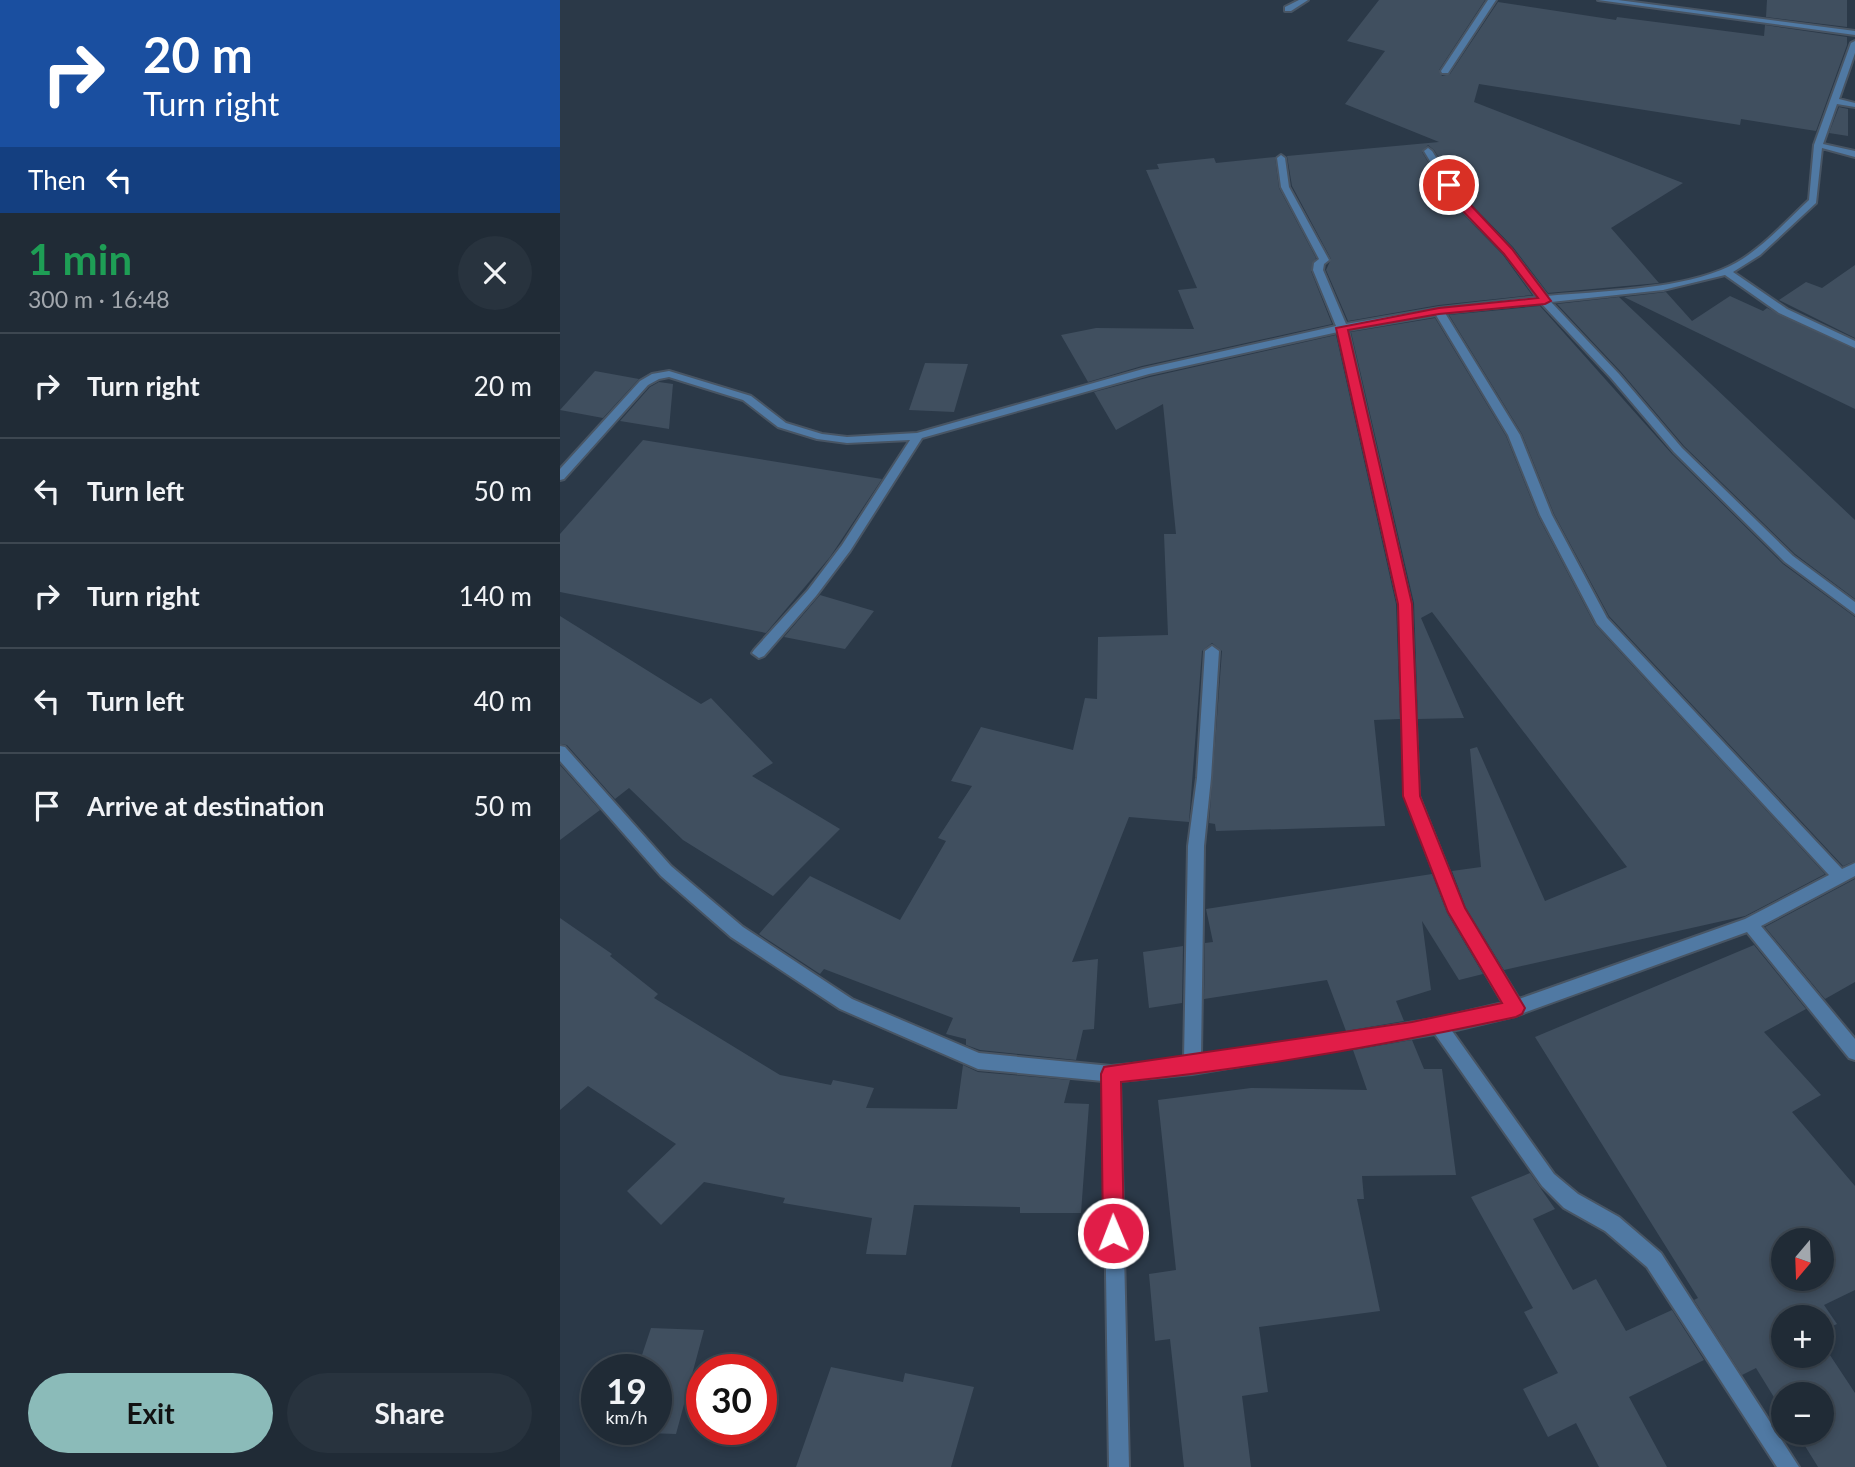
<!DOCTYPE html>
<meta charset="utf-8">
<style>
:root{--surface:#202b36;--page:#28333e;--text:#f1f3f6;--muted:#a2a7ad;--line:#3d4751;--accent:#8bbbb9}
body{margin:0;font-family:Lato,sans-serif;background:var(--page);color:var(--text);height:100vh;display:flex;flex-direction:column;font-size:26px;white-space:nowrap}
*{box-sizing:border-box;margin:0}
p{font-size:23px;color:var(--muted)}
.icon{flex:none;width:38px;height:38px;fill:none;stroke:currentColor;stroke-width:2;stroke-linecap:round;stroke-linejoin:round}
.map{position:relative;flex:1;overflow:hidden}
.sheet{display:flex;flex-direction:column;background:var(--surface);width:560px}
.sheet>*{flex:none}
.hud{background:#1a4fa0;color:#fff;overflow:hidden}
.needle{width:46px;rotate:199deg}
.buttons{position:absolute;left:1211px;top:1228px;display:grid;gap:14px}
.buttons a{display:grid;place-items:center;width:63px;height:63px;border-radius:50%;background:var(--surface);box-shadow:0 4px 10px #0003,0 0 0 2px var(--line);font-size:35px}
.speed{position:absolute;left:21px;top:1354px;display:flex;gap:14px;font-size:35px;font-weight:700;text-align:center}
.speed>*{display:grid;place-content:center;width:91px;height:91px;border-radius:50%;background:var(--surface);box-shadow:0 4px 10px #0003,0 0 0 2px var(--line);line-height:1}
.speed small{font-size:18px;font-weight:400}
.speed .limit{border:10px solid #d22;background:#fff;color:#111}
.pin{position:absolute;display:grid;place-items:center;width:60px;height:60px;color:#fff;margin:-30px;border:4px solid #fff;border-radius:50%;box-shadow:0 2px 7px #0007}
.me{position:absolute;width:77px;margin:-38px;rotate:359deg;stroke-linejoin:round;filter:drop-shadow(0 0 5px #0008)}
.turn{display:flex;align-items:center;gap:24px;height:147px;padding:0 28px;font-size:32px}
.turn .icon{width:91px;height:91px;stroke-width:2.5}
.turn b{display:block;font-size:49px;line-height:60px}
.then{display:flex;align-items:center;height:66px;padding:0 28px;background:#0003;gap:14px;font-size:26px}
.round{display:grid;place-items:center;flex:none;width:74px;height:74px;border-radius:37px;background:var(--page)}
.head{display:flex;align-items:center;justify-content:space-between;height:119px;padding:0 28px}
h1{font-size:42px;font-weight:700;line-height:52px;color:#1e9e55}
.cta{display:flex;gap:14px;margin-top:auto;padding:14px 28px}
.cta a{flex:1;height:80px;border-radius:42px;background:var(--accent);color:#111;font-size:28px;font-weight:700;line-height:80px;text-align:center}
.cta a+a{background:var(--page);color:var(--text)}
ul{padding:0;list-style:none}
li{display:flex;align-items:center;gap:21px;height:105px;padding:0 28px;border-top:2px solid var(--line)}
li div{flex:1}
li b{display:block;font-size:26px}
li em{font-style:normal}
main{display:flex;flex:1;min-height:0}
.map>svg:first-child{display:block}
.building{fill:#404f5f;fill-rule:evenodd}
.lines{fill:none;stroke-linecap:round;stroke-linejoin:round}
.minor-casing{stroke:#485564;stroke-width:4}
.minor{fill:#5079a3;fill-rule:evenodd}
.route{fill:#e11d48;stroke:#92132f;stroke-width:2}
</style>
<main>
<section class="sheet">
<div class="hud">
<div class="turn"><svg class="icon" aria-label="right" viewBox="0 0 24 24"><path d="M7 20v-9h11M14 6l5 5-5 5"/></svg><div><b>20 m</b>Turn right</div></div>
<div class="then">Then<svg class="icon" aria-label="left" viewBox="0 0 24 24"><path d="M17 20v-9H6M10 6l-5 5 5 5"/></svg></div>
</div>
<div class="head"><div><h1>1 min</h1><p>300 m · 16:48</p></div><a class="round"><svg class="icon" aria-label="close" viewBox="0 0 24 24"><path d="M6 6l12 12M18 6L6 18"/></svg></a></div>
<ul>
<li><svg class="icon" aria-label="right" viewBox="0 0 24 24"><path d="M7 20v-9h11M14 6l5 5-5 5"/></svg><div><b>Turn right</b></div><em>20 m</em></li>
<li><svg class="icon" aria-label="left" viewBox="0 0 24 24"><path d="M17 20v-9H6M10 6l-5 5 5 5"/></svg><div><b>Turn left</b></div><em>50 m</em></li>
<li><svg class="icon" aria-label="right" viewBox="0 0 24 24"><path d="M7 20v-9h11M14 6l5 5-5 5"/></svg><div><b>Turn right</b></div><em>140 m</em></li>
<li><svg class="icon" aria-label="left" viewBox="0 0 24 24"><path d="M17 20v-9H6M10 6l-5 5 5 5"/></svg><div><b>Turn left</b></div><em>40 m</em></li>
<li><svg class="icon" aria-label="arrive" viewBox="0 0 24 24"><path d="M6 21V4h12l-3 4 3 4H6"/></svg><div><b>Arrive at destination</b></div><em>50 m</em></li>
</ul>
<div class="cta"><a>Exit</a><a>Share</a></div>
</section>
<div class="map">
<svg width="1295" height="1467" viewBox="0 0 1295 1467">
<rect width="100%" height="100%" fill="#2b3948"/>
<g class="building">
<path d="M 819,0 L 925,0 L 879,70 L 882,76 L 890,74 L 938,2 L 1056,20 L 1057,17 L 1204,36 L 1205,25 L 1287,37 L 1287,45 L 1256,131 L 1181,119 L 1180,125 L 919,84 L 914,102 L 1123,183 L 1051,228 L 1099,283 L 988,293 L 953,247 L 905,198 L 874,150 L 868,145 L 862,152 L 894,205 L 943,255 L 972,295 L 879,305 L 788,321 L 766,270 L 771,259 L 732,186 L 727,156 L 879,142 L 785,104 L 825,51 L 787,41 Z"/>
<path d="M 1207,0 L 1287,0 L 1287,27 L 1206,17 Z"/>
<path d="M 1279,107 L 1288,109 L 1288,136 L 1269,133 Z"/>
<path d="M 715,157 L 719,188 L 756,258 L 751,271 L 772,324 L 582,366 L 528,382 L 501,335 L 536,328 L 634,329 L 618,290 L 637,288 L 586,170 L 599,169 L 597,164 L 654,158 L 656,163 Z"/>
<path d="M 1295,265 L 1295,338 L 1219,300 L 1246,282 L 1262,288 Z"/>
<path d="M 1106,292 L 1132,321 L 1170,296 L 1203,311 L 1207,308 L 1295,350 L 1295,409 L 1064,297 Z"/>
<path d="M 1059,297 L 1295,520 L 1295,599 L 1235,554 L 1124,446 L 1061,372 L 997,304 Z"/>
<path d="M 980,306 L 1112,454 L 1223,564 L 1295,617 L 1295,861 L 1283,866 L 1049,616 L 994,514 L 962,434 L 889,315 Z"/>
<path d="M 875,318 L 946,436 L 978,516 L 1035,625 L 1265,874 L 1185,916 L 944,970 L 906,908 L 892,871 L 921,867 L 910,749 L 917,747 L 985,901 L 1067,867 L 872,612 L 861,618 L 904,718 L 858,719 L 854,603 L 791,332 Z"/>
<path d="M 776,335 L 836,604 L 840,719 L 814,720 L 825,826 L 656,831 L 655,824 L 649,823 L 662,651 L 652,643 L 642,651 L 629,822 L 569,817 L 512,962 L 538,959 L 534,1029 L 523,1030 L 516,1060 L 420,1050 L 406,1045 L 406,1039 L 386,1034 L 393,1018 L 264,969 L 260,974 L 199,934 L 250,876 L 340,920 L 386,841 L 378,838 L 412,786 L 391,781 L 421,727 L 513,750 L 525,698 L 537,699 L 538,637 L 608,635 L 604,534 L 616,534 L 603,404 L 556,430 L 534,392 L 590,377 Z"/>
<path d="M 365,363 L 408,364 L 394,412 L 349,410 Z"/>
<path d="M 35,371 L 79,379 L 43,418 L 0,410 Z"/>
<path d="M 99,382 L 113,384 L 109,429 L 60,421 L 90,387 Z"/>
<path d="M 83,440 L 322,479 L 270,557 L 206,633 L 0,592 L 0,534 Z"/>
<path d="M 260,595 L 314,611 L 285,649 L 224,637 Z"/>
<path d="M 0,616 L 141,704 L 151,698 L 213,763 L 192,776 L 280,829 L 213,896 L 123,840 L 69,788 L 55,799 L 7,745 L 0,744 Z"/>
<path d="M 0,765 L 40,810 L 0,840 Z"/>
<path d="M 872,874 L 887,913 L 923,974 L 899,980 L 862,921 L 871,990 L 836,1001 L 844,1021 L 786,1031 L 767,980 L 644,999 L 645,943 L 653,942 L 646,909 Z"/>
<path d="M 1295,879 L 1295,982 L 1265,999 L 1205,927 Z"/>
<path d="M 0,918 L 52,954 L 50,956 L 98,994 L 94,998 L 220,1075 L 271,1085 L 273,1080 L 314,1088 L 306,1108 L 397,1109 L 403,1065 L 418,1072 L 510,1080 L 504,1103 L 529,1104 L 521,1213 L 460,1213 L 460,1207 L 354,1205 L 346,1255 L 306,1254 L 312,1218 L 223,1203 L 225,1198 L 144,1182 L 101,1225 L 67,1191 L 116,1144 L 28,1086 L 0,1110 Z"/>
<path d="M 1194,945 L 1246,1009 L 1204,1032 L 1261,1095 L 1232,1112 L 1295,1186 L 1295,1290 L 1264,1305 L 1277,1324 L 1262,1331 L 1262,1318 L 1223,1318 L 1223,1356 L 1262,1356 L 1262,1343 L 1295,1393 L 1295,1467 L 1258,1467 L 1237,1433 L 1262,1433 L 1262,1395 L 1223,1395 L 1223,1412 L 1196,1368 L 1182,1375 L 1134,1300 L 1138,1298 L 975,1037 ZM 1223,1241 L 1262,1241 L 1262,1279 L 1223,1279 Z"/>
<path d="M 623,946 L 622,1003 L 589,1008 L 583,952 Z"/>
<path d="M 852,1040 L 864,1069 L 882,1069 L 896,1175 L 802,1176 L 804,1199 L 797,1199 L 820,1311 L 699,1327 L 708,1392 L 682,1396 L 691,1467 L 624,1467 L 610,1339 L 595,1341 L 589,1274 L 616,1270 L 598,1100 L 691,1088 L 807,1090 L 793,1050 Z"/>
<path d="M 970,1173 L 995,1209 L 973,1219 L 1013,1290 L 1036,1279 L 1066,1331 L 1112,1310 L 1144,1360 L 1069,1397 L 1107,1467 L 1039,1467 L 1016,1423 L 988,1437 L 963,1389 L 998,1373 L 964,1312 L 973,1308 L 911,1197 Z"/>
<path d="M 91,1328 L 144,1330 L 116,1434 L 58,1432 L 96,1430 L 96,1370 L 77,1370 Z"/>
<path d="M 271,1367 L 343,1382 L 345,1373 L 414,1387 L 391,1467 L 236,1467 Z"/>
</g>
<g class="lines">
<defs>
<g id="minor">
<path d="M 739,0 L 748,0 L 731,11 L 725,11 L 725,7 Z"/>
<path d="M 928,0 L 936,0 L 888,73 L 882,73 L 881,71 Z"/>
<path d="M 1038,0 L 1058,0 L 1295,31 L 1295,35 Z"/>
<path d="M 1295,41 L 1295,53 L 1279,99 L 1295,103 L 1295,107 L 1277,104 L 1263,144 L 1295,151 L 1295,157 L 1262,148 L 1256,203 L 1200,255 L 1173,272 L 1227,309 L 1295,341 L 1295,348 L 1219,313 L 1165,275 L 1103,290 L 991,302 L 1059,374 L 1122,448 L 1233,556 L 1295,602 L 1295,614 L 1225,562 L 1114,452 L 1051,378 L 981,303 L 885,313 L 960,435 L 992,515 L 1047,618 L 1282,869 L 1295,863 L 1295,876 L 1201,926 L 1295,1039 L 1295,1060 L 1289,1058 L 1187,932 L 955,1016 L 892,1031 L 994,1174 L 1018,1194 L 1059,1217 L 1101,1253 L 1239,1467 L 1217,1467 L 1087,1267 L 1045,1231 L 1004,1208 L 982,1186 L 875,1034 L 632,1074 L 560,1081 L 569,1467 L 549,1467 L 543,1081 L 418,1069 L 280,1009 L 171,937 L 101,876 L 0,761 L 0,746 L 5,747 L 111,866 L 183,927 L 292,999 L 419,1053 L 551,1066 L 624,1059 L 628,846 L 637,778 L 645,651 L 652,646 L 659,651 L 651,778 L 644,846 L 641,1057 L 879,1018 L 943,1003 L 889,912 L 845,796 L 839,604 L 778,332 L 589,374 L 362,438 L 290,551 L 256,596 L 204,656 L 199,658 L 192,653 L 194,650 L 248,590 L 282,545 L 350,440 L 287,443 L 257,439 L 218,427 L 183,400 L 109,377 L 99,379 L 88,385 L 4,479 L 0,480 L 0,469 L 80,381 L 92,374 L 109,371 L 191,396 L 226,423 L 262,434 L 287,437 L 357,433 L 583,369 L 776,326 L 753,270 L 754,263 L 759,259 L 721,187 L 717,158 L 721,155 L 725,158 L 729,187 L 769,260 L 764,264 L 763,270 L 786,324 L 879,308 L 977,297 L 945,253 L 896,204 L 864,151 L 868,148 L 872,151 L 903,200 L 951,249 L 987,296 C 1040,291 1111,290 1161,270 C 1195,257 1222,225 1249,200 L 1254,145 L 1291,43 ZM 876,315 L 948,435 L 980,515 L 1037,624 L 1269,875 L 1185,919 L 959,999 L 904,909 L 859,796 L 851,604 L 788,330 Z"/>
</g>
</defs>
<use href="#minor" class="minor-casing"/>
<use href="#minor" class="minor"/>
</g>
<path class="route" d="M 889,182 L 952,249 L 991,301 L 985,304 L 879,314 L 788,330 L 852,604 L 860,796 L 905,908 L 965,1008 L 962,1014 L 956,1017 C 825,1045 694,1069 561,1082 L 564,1233 L 561,1240 L 553,1243 L 546,1240 L 543,1233 L 541,1074 L 544,1067 L 852,1022 L 942,1003 L 888,912 L 843,796 L 838,604 L 776,328 L 879,308 L 978,298 L 944,254 L 896,204 L 884,185 Z"/>
</svg>
<div class="buttons">
<a><svg class="needle" viewBox="-14 -14 28 28"><path d="M0-13l5 13h-10z" fill="#e53935"/><path d="M0 13l5-13h-10z" fill="#a2a7ad"/></svg></a>
<a>+</a>
<a>−</a>
</div>
<div class="speed"><div>19<small>km/h</small></div><div class="limit">30</div></div>
<div class="pin" style="left:889px;top:185px;background:#d93025"><svg class="icon" aria-label="arrive" viewBox="0 0 24 24"><path d="M6 21V4h12l-3 4 3 4H6"/></svg></div>
<svg class="me" style="left:553px;top:1233px" viewBox="-20 -20 40 40"><circle r="17" fill="#e11d48" stroke="#fff" stroke-width="3"/><path d="M0-11L8 9 0 5-8 9z" fill="#fff"/></svg>
</div>
</main>
